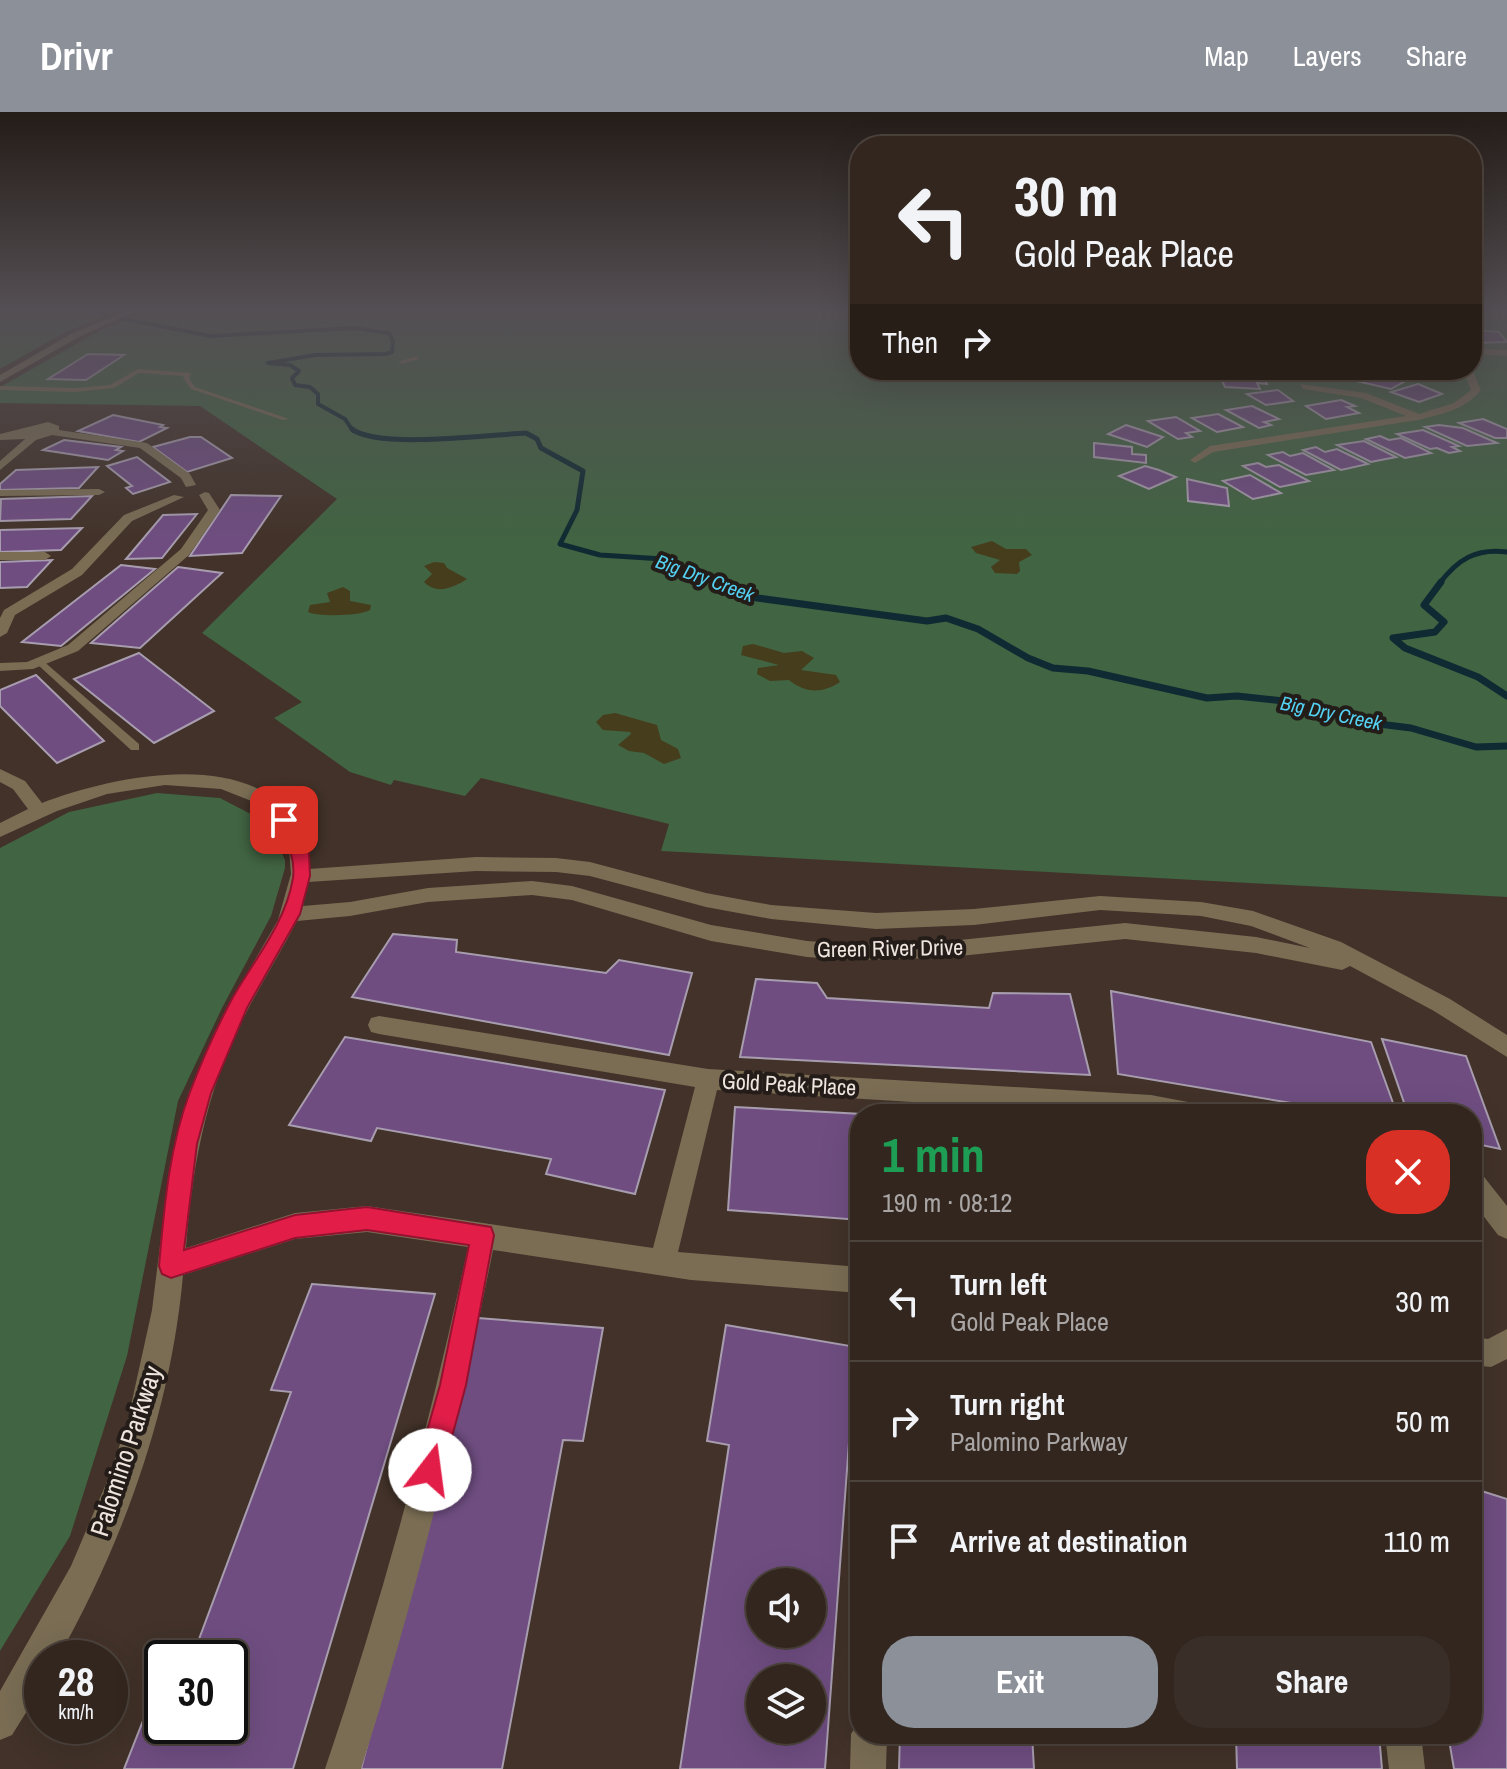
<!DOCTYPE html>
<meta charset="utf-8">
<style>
:root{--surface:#32261f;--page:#3a2e28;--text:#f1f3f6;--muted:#a8a5a4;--line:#4d433d;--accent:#8c9099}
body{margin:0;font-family:"Archivo Narrow",sans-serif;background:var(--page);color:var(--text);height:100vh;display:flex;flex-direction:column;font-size:30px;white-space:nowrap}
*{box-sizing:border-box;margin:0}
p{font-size:26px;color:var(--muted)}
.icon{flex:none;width:44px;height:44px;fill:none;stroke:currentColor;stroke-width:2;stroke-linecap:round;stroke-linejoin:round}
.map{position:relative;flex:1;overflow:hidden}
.side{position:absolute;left:850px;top:992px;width:632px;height:640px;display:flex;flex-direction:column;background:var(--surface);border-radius:32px;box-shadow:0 8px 32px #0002,0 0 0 2px var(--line)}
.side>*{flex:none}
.hud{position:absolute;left:850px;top:24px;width:632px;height:244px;border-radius:32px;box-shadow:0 8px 32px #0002,0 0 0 2px var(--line);background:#32261f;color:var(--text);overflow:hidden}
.controls{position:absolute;left:746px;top:1456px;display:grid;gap:16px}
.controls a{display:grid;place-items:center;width:80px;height:80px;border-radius:50%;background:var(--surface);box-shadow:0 8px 32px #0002,0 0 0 2px var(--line);font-size:40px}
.speed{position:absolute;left:24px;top:1528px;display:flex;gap:16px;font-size:40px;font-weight:700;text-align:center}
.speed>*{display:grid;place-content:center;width:104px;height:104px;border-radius:50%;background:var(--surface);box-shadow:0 8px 32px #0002,0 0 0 2px var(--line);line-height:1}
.speed small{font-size:20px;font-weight:400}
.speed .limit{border:4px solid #111;border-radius:12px;background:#fff;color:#111}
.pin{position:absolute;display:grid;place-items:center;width:68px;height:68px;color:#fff;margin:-34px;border-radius:16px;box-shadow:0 4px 12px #0006}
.me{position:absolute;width:88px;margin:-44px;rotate:15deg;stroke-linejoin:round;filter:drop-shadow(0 0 6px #0008)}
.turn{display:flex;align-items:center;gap:28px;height:168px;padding:0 32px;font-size:36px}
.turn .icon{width:104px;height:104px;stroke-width:2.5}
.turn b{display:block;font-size:56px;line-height:68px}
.then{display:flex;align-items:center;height:76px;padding:0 32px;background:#0003;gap:16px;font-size:30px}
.round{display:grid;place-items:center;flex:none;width:84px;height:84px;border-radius:32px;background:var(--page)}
.summary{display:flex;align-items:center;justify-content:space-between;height:136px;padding:0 32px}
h1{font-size:48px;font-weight:700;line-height:60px;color:#1e9e55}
.primary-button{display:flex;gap:16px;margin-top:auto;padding:16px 32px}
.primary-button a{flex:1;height:92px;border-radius:32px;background:var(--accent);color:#fff;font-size:32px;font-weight:700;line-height:92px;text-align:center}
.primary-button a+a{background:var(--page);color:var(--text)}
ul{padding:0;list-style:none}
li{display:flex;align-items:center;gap:24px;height:120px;padding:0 32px;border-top:2px solid var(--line)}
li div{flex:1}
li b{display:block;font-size:30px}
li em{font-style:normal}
header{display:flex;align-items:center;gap:48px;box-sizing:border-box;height:112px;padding:0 40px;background:var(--accent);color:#fff}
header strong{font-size:38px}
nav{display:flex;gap:44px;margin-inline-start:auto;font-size:28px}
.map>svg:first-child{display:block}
.green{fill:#416442}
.sand{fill:#463d1d}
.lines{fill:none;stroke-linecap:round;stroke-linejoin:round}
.stream-far2{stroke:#0f2a32;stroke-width:4}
.stream-far1{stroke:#0f2a32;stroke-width:5}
.stream{stroke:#0f2a32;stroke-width:7}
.building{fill:#6f4d81;stroke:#a89daf;stroke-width:2;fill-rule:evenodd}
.service{fill:#7a6d54;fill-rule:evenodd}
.minor{fill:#7a6d54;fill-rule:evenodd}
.tertiary{fill:#7a6d54;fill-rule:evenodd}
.route{fill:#e11d48;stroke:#92132f;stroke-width:2}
.labels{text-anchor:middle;stroke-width:8;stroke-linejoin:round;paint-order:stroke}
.far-water-label{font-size:20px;font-style:italic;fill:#54d1f3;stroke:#231c18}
.street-label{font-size:22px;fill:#efe4de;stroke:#231c18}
.near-street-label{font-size:26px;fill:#efe4de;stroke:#231c18}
</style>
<header>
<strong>Drivr</strong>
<nav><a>Map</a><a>Layers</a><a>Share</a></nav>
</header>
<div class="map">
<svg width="1507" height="1657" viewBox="0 0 1507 1657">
<rect width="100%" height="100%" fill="#423229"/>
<g class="green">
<path d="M 0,199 L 118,199 L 65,220 L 0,257 Z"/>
<path d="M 150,199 L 860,199 L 860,258 L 1472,258 L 1472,199 L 1507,199 L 1507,785 L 661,739 L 669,712 L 481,666 L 465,684 L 394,668 L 391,673 L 350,660 L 274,606 L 302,590 L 202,521 L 337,387 L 200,294 L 0,291 L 0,275 L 103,217 Z"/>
<path d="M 157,681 L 220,686 L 268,711 L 285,748 L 285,756 L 271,804 L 222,896 L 178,989 L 127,1244 L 70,1424 L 0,1539 L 0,736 L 69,700 Z"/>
</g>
<g class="sand">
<path d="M 992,429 L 1006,437 L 1026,437 L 1032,443 L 1019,450 L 1020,459 L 1017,462 L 995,461 L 991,455 L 1000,448 L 976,441 L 971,435 Z"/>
<path d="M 434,450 L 444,451 L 447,456 L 467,467 C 453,476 437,483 424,470 L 432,462 L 424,454 Z"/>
<path d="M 343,475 L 350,479 L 350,489 L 371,493 L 370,498 C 359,504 319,505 308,500 L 310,493 L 330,490 L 327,481 Z"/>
<path d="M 753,532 L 784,541 L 802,539 L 814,546 L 801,558 L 836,563 L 840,570 C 822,582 805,581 789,568 L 770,569 L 757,562 L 758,556 L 779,553 L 741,543 L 743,534 Z"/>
<path d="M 615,601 L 657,613 L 661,628 L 678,637 L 681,646 L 664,652 L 644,641 L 629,639 L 618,633 L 631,622 L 630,620 L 603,618 L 596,610 L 603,603 Z"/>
</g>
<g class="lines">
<g class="stream-far2">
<path d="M 91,199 L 108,203"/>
<path d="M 120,206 L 210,224 L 353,216 L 389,221 L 393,229 L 392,240 L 386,242 L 315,243 L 268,251 L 290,253 L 299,259 L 292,266 L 295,273 L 310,275 L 318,282 L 318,292 L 345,307 L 353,319"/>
</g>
<g class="stream-far1">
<path d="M 352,317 C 376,337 491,323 526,321 L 537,327 L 541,336 L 583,359 L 577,398 L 560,432 L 600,443 L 663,447 L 719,472"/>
<path d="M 1439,472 C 1458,447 1476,436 1507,440"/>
</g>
<g class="stream">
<path d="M 715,470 L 750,485 L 927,509 L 946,506 L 978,517 L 1028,546 L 1053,556 L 1088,559 L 1207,586 L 1237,584 L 1293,590 L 1363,610 L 1411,616 L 1476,635 L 1507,634"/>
<path d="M 1441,470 L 1424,493 L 1444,510 L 1435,520 L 1393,526 L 1405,536 L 1478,565 L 1507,584"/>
</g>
</g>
<g class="building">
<path d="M 1472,218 L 1499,220 L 1507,230 L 1478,231 Z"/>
<path d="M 88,242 L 124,243 L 86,268 L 48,267 Z"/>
<path d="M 1323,258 L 1360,258 L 1354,267 L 1321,260 Z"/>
<path d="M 1405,258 L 1448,258 L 1449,259 L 1440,259 L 1444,264 L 1407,261 Z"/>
<path d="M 1376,260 L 1407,268 L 1391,277 L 1356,269 Z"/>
<path d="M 1220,264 L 1264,266 L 1267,272 L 1257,271 L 1260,277 L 1225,275 Z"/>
<path d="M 1418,272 L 1442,282 L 1419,290 L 1391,280 Z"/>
<path d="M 1278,278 L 1293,289 L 1266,293 L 1247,282 Z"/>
<path d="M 1341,288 L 1355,294 L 1347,295 L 1359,301 L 1326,307 L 1306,294 Z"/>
<path d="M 1252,294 L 1279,307 L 1264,310 L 1271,313 L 1259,316 L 1226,298 Z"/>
<path d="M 1218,302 L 1243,315 L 1217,320 L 1192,306 Z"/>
<path d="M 113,303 L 163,313 L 160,315 L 167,316 L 139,330 L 78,319 Z"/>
<path d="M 1176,305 L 1200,319 L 1186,321 L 1192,325 L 1178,327 L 1148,309 Z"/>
<path d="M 1483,307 L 1507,317 L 1507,326 L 1495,326 L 1459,311 Z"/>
<path d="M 1126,313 L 1163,325 L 1147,335 L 1108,322 Z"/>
<path d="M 1439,313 L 1463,316 L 1497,331 L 1467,334 L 1425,315 Z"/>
<path d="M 1423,318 L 1459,334 L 1452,335 L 1460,339 L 1449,341 L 1437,336 L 1430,337 L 1397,322 Z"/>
<path d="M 1380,324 L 1389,328 L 1401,326 L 1431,341 L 1405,346 L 1366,327 Z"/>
<path d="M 190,325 L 201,325 L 232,346 L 187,360 L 153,335 Z"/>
<path d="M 64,328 L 121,335 L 116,338 L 123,339 L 108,348 L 43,338 Z"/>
<path d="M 1364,329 L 1396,345 L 1371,350 L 1337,333 Z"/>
<path d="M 1094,331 L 1132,335 L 1132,342 L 1146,343 L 1146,351 L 1094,345 Z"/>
<path d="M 1316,335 L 1325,340 L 1337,337 L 1368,352 L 1341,358 L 1303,338 Z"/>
<path d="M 1283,340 L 1290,344 L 1303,341 L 1334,358 L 1306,363 L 1268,343 Z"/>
<path d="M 137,345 L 170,370 L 133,382 L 126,376 L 132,374 L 107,354 Z"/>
<path d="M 1258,351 L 1266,355 L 1279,353 L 1309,369 L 1280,375 L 1243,354 Z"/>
<path d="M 1145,354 L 1159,358 L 1176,365 L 1149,377 L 1119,364 Z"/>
<path d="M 98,355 L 79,376 L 0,378 L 0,372 L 16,358 Z"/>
<path d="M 1250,363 L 1281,381 L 1253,387 L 1223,369 Z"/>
<path d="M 1187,367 L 1227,376 L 1229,394 L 1188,389 Z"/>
<path d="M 231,383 L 281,384 L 242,441 L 190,444 Z"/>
<path d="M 92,384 L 71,407 L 0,409 L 1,387 Z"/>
<path d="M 197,402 L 162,446 L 126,447 L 163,403 Z"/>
<path d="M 82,416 L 61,438 L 0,440 L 0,418 Z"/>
<path d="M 52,448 L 27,475 L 0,476 L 0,450 Z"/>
<path d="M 121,453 L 155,457 L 61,534 L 22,530 Z"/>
<path d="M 178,455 L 222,461 L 140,536 L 91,531 Z"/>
<path d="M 139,541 L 214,599 L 154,631 L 74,567 Z"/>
<path d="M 36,563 L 104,629 L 57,651 L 0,594 L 0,578 Z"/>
<path d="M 393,822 L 457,828 L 456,840 L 606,861 L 619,848 L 692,861 L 669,943 L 352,885 Z"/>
<path d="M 756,867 L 817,871 L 827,886 L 989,896 L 993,881 L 1070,882 L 1090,963 L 740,945 Z"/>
<path d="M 1111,879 L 1371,930 L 1397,1002 L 1357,1002 L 1118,962 Z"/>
<path d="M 345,925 L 665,978 L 635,1082 L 546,1062 L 551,1047 L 377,1016 L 371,1029 L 289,1013 Z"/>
<path d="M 1382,927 L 1466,944 L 1500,1037 L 1472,1031 L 1472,1002 L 1408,1002 Z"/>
<path d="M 735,995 L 862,1002 L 860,1108 L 728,1098 Z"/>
<path d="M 312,1172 L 435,1182 L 293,1657 L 124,1657 L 148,1596 L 162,1597 L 162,1614 L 230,1614 L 230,1546 L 192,1546 L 291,1280 L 271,1278 Z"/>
<path d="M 478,1206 L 603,1216 L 583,1329 L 563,1328 L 502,1657 L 361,1657 Z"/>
<path d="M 726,1213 L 856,1235 L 825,1657 L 680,1657 L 729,1333 L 707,1329 ZM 760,1470 L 812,1470 L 812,1522 L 760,1522 ZM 760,1566 L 812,1566 L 812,1618 L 760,1618 Z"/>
<path d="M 1472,1376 L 1507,1387 L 1507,1657 L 1454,1657 L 1448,1622 L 1472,1622 Z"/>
<path d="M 900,1622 L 1032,1622 L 1034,1657 L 899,1657 Z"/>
<path d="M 1236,1622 L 1379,1622 L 1382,1657 L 1237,1657 Z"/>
</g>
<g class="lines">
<g class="service">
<path d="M 425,199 L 431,199 L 425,204 L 422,202 Z"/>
<path d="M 417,244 L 419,247 L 401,252 L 398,250 Z"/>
<path d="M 138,257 L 191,261 L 189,266 L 195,275 L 289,307 L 283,308 L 191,277 L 183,266 L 184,264 L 139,261 L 114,276 L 75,280 L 0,278 L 0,274 L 75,276 L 110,273 Z"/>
<path d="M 41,547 L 139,632 L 139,638 L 131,638 L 37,552 L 36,550 Z"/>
</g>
<g class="minor">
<path d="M 1472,236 L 1507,238 L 1507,244 L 1472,242 Z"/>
<path d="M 1472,257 L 1481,278 C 1465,298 1442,302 1418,308 L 1213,340 L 1195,351 L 1190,348 L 1210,334 L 1406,304 L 1361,286 L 1303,277 L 1300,272 L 1366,281 L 1419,302 L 1454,291 L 1471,278 L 1463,258 Z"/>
<path d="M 48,310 L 59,314 L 59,318 L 147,331 L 190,362 L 196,373 L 186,375 L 181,366 L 140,336 L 52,323 L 36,328 L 0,358 L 0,349 L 25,327 L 0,328 L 0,322 Z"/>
<path d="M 0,378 L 99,377 L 105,380 L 99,383 L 0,384 Z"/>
<path d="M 205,380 L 209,381 L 220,398 L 189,443 L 78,539 L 33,557 L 0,559 L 0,551 L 27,550 L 68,533 L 181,437 L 208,398 L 199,383 Z"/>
<path d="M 174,383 L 184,385 L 132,409 L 82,463 L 15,503 L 7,521 L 0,525 L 0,506 L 4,498 L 72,457 L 124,403 Z"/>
<path d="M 0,440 L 45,440 L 51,444 L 45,448 L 0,448 Z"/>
<path d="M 0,657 L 25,669 L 42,691 C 124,659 298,626 309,757 L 476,745 L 556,746 L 590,750 L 706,781 L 771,793 L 876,801 L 974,797 L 1100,784 L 1201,790 L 1253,799 L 1341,830 L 1450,887 L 1507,923 L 1507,945 L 1434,899 L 1350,854 L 1342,858 L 1256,841 L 1125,827 L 940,846 L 852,848 L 807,845 L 711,829 L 572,788 L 532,783 L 428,790 L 350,804 L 297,809 C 279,844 258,876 241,911 C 205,983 192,1057 186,1136 L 295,1101 L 367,1094 L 653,1136 L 695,975 L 379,922 L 371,920 L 368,913 L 371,906 L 379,904 L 708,957 L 1151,983 L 1209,994 L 1213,1002 L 1110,1002 L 717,978 L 678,1140 L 860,1155 L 860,1181 L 691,1168 L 493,1138 C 458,1314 415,1487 361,1657 L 325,1657 C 383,1486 430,1312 468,1135 L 367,1120 L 295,1127 L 183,1163 C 171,1298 124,1428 58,1546 L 42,1546 L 42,1575 L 12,1623 L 0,1628 L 0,1579 L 71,1454 L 111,1360 L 128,1307 L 152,1198 L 170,1053 L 189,980 L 222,905 L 278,808 L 291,762 L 289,738 L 277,711 L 254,690 L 221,677 L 165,673 L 107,682 L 57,699 L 0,725 L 0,711 L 28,697 L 13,677 L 0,670 ZM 476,759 L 556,760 L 590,764 L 706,795 L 771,807 L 876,817 L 974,813 L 1100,798 L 1201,804 L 1251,814 L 1310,836 L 1256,825 L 1125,811 L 940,830 L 852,832 L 807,829 L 711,813 L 572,774 L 532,769 L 428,776 L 350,790 L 303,794 L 308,770 Z"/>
<path d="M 1472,1057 L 1481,1061 L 1507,1094 L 1507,1127 L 1498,1123 L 1472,1089 Z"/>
<path d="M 1507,1217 L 1507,1247 L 1491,1255 L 1472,1253 L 1472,1225 L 1488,1227 Z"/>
<path d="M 860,1608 L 860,1622 L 887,1622 L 886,1657 L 850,1657 L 851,1622 Z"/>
<path d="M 1385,1622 L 1421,1622 L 1425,1657 L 1389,1657 Z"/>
</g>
<path class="tertiary" d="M 126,199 L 136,199 L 77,226 L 0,270 L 0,263 L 71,222 Z"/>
</g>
<linearGradient id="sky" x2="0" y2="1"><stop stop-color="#241c17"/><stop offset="0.46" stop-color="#544f54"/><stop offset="1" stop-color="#544f54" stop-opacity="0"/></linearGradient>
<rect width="1507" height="431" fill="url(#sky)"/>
<path class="route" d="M 284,702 L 290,704 L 309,741 L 310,764 L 300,802 L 247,896 L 211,981 L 197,1032 L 184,1138 L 295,1103 L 367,1095 L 491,1115 L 494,1123 L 466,1273 L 443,1358 L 439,1367 L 430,1371 L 420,1367 L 416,1358 L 440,1273 L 469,1133 L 367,1118 L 295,1126 L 171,1166 L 162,1162 L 159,1154 C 164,1096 169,1035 190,980 C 202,948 217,915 233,885 C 255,847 286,810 293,766 C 296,744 285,727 276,708 Z"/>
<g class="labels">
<g class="far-water-label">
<text transform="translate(705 466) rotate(20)" y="7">Big Dry Creek</text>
<text transform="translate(1331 601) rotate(12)" y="7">Big Dry Creek</text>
</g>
<g class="street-label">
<text transform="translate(890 836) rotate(-1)" y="8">Green River Drive</text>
<text transform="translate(789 972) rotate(3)" y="8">Gold Peak Place</text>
</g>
<g class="near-street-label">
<text transform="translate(126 1339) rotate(-72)" y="9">Palomino Parkway</text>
</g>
</g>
</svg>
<div class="controls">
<a><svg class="icon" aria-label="sound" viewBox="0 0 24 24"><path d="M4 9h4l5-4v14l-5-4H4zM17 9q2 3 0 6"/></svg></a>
<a><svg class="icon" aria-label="layers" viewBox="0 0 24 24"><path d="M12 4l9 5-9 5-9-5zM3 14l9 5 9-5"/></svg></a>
</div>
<div class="speed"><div>28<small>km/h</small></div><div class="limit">30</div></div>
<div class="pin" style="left:284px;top:708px;background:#d93025"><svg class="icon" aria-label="arrive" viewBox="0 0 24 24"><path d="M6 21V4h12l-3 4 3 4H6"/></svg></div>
<svg class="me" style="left:430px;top:1358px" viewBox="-20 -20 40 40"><circle r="19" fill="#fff"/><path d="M0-13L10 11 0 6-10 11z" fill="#e11d48"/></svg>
<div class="hud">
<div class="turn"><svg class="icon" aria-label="left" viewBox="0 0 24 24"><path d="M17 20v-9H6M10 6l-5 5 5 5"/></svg><div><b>30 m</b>Gold Peak Place</div></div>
<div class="then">Then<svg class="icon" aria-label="right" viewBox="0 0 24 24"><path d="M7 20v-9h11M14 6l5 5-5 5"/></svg></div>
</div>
<section class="side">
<div class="summary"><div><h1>1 min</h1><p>190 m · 08:12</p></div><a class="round" style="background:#d93025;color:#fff"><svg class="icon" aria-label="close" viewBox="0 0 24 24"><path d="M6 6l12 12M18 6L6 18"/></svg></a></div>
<ul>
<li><svg class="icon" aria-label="left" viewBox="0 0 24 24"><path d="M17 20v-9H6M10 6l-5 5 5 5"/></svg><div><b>Turn left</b><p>Gold Peak Place</p></div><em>30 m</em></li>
<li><svg class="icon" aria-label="right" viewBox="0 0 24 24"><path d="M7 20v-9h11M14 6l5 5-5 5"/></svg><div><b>Turn right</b><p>Palomino Parkway</p></div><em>50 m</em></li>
<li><svg class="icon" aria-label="arrive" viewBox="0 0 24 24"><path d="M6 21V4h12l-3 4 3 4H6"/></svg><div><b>Arrive at destination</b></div><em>110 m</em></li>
</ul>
<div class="primary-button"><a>Exit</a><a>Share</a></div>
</section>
</div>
